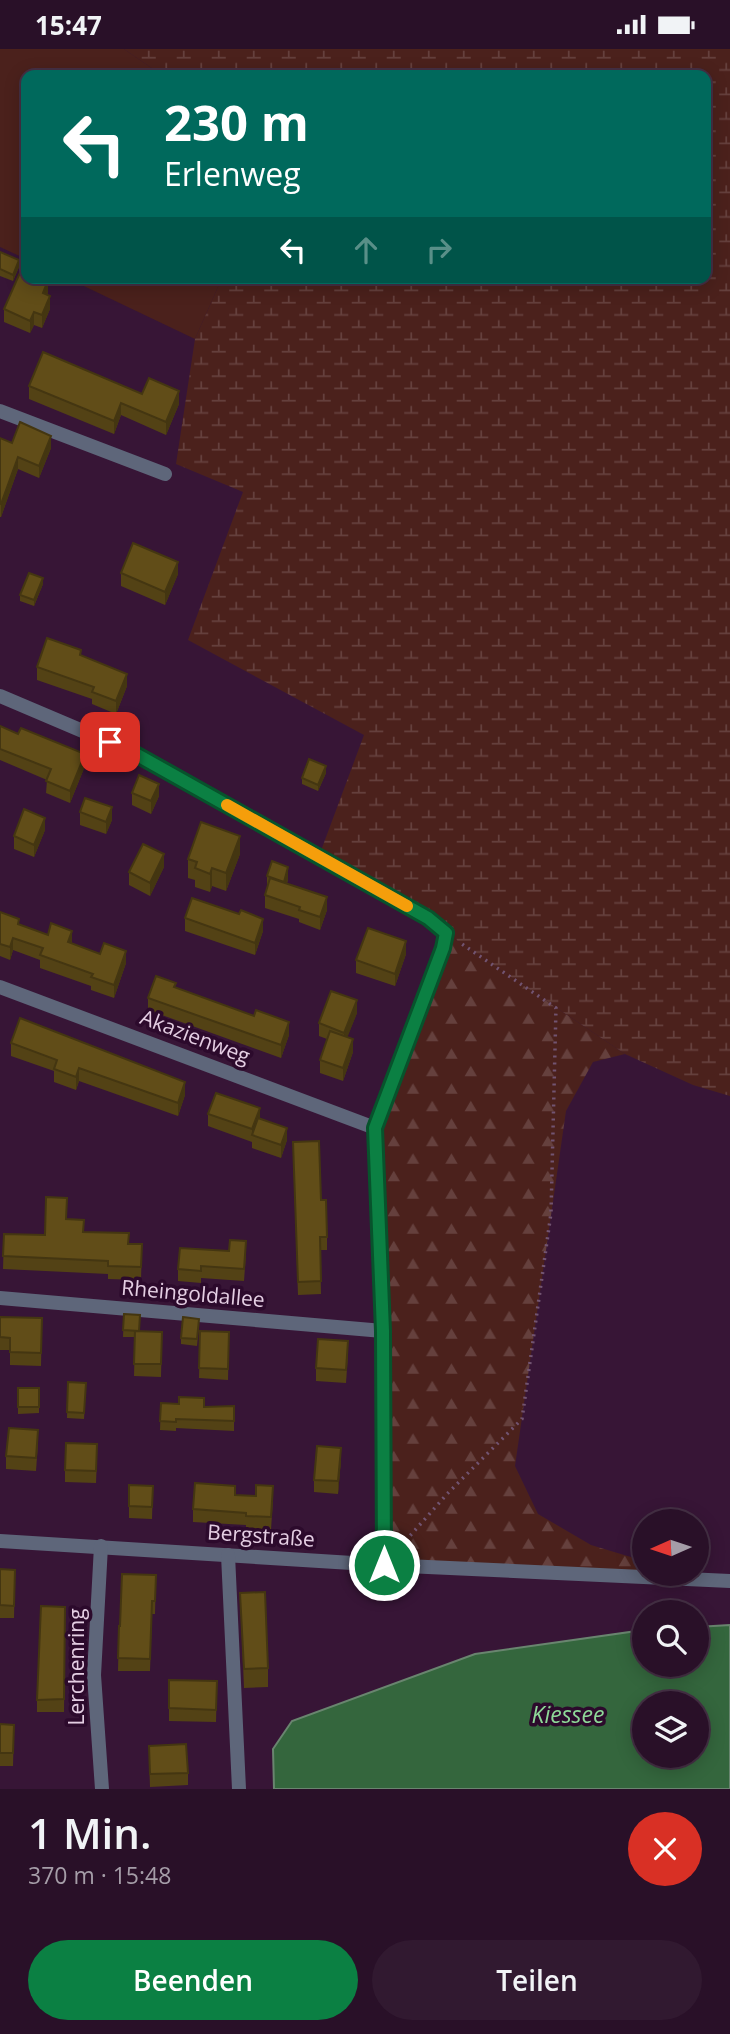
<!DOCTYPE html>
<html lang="de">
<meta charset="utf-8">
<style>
:root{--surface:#291028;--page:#311930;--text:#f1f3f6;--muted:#a59da8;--line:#453045;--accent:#0b8043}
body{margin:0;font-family:"Open Sans",sans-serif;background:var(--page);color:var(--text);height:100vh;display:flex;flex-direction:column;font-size:26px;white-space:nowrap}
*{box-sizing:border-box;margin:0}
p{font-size:23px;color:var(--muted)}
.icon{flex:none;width:38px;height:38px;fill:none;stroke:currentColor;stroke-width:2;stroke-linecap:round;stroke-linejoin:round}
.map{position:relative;height:1740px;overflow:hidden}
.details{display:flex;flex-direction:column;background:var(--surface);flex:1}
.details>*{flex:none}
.top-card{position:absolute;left:21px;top:21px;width:690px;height:214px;border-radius:14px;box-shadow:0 4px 18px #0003,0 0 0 2px var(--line);background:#00695c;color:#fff;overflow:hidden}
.needle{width:46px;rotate:267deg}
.tools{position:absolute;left:632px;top:1460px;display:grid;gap:14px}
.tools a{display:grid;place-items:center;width:77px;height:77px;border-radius:50%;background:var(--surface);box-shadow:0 4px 18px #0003,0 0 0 2px var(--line);font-size:35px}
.pin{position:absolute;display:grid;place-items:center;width:60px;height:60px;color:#fff;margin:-30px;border-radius:14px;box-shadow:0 4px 10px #0006}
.me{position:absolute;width:77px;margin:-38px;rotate:0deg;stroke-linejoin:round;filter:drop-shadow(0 0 5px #0008)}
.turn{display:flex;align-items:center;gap:24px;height:147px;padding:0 28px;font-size:32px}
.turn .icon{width:91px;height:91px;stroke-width:2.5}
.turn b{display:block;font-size:49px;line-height:60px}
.lanes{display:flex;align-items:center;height:66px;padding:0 28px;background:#0003;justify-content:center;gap:35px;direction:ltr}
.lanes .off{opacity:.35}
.round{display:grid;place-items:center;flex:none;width:74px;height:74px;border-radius:37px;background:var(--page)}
.summary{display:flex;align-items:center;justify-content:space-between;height:119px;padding:0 28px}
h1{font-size:42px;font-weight:600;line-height:52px}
.action{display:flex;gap:14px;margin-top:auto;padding:14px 28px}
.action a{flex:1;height:80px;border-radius:42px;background:var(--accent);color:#fff;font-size:28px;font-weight:600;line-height:80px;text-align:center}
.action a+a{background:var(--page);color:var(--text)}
.status{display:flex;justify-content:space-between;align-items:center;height:49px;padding:0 35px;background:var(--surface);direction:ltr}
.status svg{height:19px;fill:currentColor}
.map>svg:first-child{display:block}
.green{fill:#4b211c}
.forest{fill:url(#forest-firs)}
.wetland{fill:url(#wetland-marsh)}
.water{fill:#34663d;stroke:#69856f;stroke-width:2;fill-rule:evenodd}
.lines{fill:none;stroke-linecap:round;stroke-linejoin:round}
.path{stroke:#725471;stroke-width:3.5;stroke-dasharray:2 5;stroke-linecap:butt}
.minor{stroke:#5e667a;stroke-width:14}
.wall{fill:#534215}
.shaded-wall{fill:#443611}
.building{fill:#614d18;stroke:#443611;stroke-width:2}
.route-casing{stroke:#07532c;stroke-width:18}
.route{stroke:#0b8043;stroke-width:12}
.slow{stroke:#f59e0b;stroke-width:12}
.labels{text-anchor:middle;stroke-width:7;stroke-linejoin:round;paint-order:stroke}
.street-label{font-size:21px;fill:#e4cee3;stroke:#2c0a2c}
.water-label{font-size:23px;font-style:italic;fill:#8ed898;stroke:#2c0a2c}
</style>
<div class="status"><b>15:47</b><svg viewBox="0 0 49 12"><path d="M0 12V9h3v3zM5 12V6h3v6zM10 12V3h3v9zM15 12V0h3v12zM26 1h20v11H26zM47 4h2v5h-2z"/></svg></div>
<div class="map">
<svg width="730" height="1740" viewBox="0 0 730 1740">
<defs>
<pattern id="forest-firs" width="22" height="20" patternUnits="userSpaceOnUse" patternTransform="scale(1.75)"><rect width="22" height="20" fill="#4b211c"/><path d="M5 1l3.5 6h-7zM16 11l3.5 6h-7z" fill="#65403d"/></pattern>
<pattern id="wetland-marsh" width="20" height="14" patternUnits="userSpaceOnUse" patternTransform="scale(1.75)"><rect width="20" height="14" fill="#4b211c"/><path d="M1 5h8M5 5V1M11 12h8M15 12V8" fill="none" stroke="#65403d"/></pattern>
</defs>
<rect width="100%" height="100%" fill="#371536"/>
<g class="green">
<path d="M 0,0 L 124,0 L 162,26 L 26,26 L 26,210 L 0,198 Z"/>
<path d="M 67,229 L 222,229 L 195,290 Z"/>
</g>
<path class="forest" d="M 446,884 L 625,1005 L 593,1013 L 566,1062 L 515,1417 L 538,1465 L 591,1496 L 644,1512 L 644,1524 L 384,1516 L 375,1079 Z"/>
<path class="wetland" d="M 124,0 L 730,0 L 730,1047 L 693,1036 L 625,1005 L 446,884 L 319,807 L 364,686 L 188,591 L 243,443 L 176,415 L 195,290 L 222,229 L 705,229 L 705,26 L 162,26 Z"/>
<path class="water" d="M 730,1576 L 730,1740 L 274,1740 L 273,1700 L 292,1672 L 475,1605 L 644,1581 L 644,1615 L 696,1615 L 697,1578 ZM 644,1654 L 696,1654 L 696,1706 L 644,1706 Z"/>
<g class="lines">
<path class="path" d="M 401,1497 L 447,1445 L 522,1370 L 551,1164 L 556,959 L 459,893"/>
<g class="minor">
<path d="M 0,362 L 165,425"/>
<path d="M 0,647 L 132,703 L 428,869 L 446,884 L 444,899 L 375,1079 L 383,1282 L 384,1516"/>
<path d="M 0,938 L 375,1079"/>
<path d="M 0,1249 L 383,1282"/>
<path d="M 0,1492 L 384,1516 L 730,1532"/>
<path d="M 101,1497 L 94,1626 L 102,1740"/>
<path d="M 228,1506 L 239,1740"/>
</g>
</g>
<g class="wall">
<path d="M 0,203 L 19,218 L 13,232 L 0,227 Z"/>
<path d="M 48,243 L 47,246 L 50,260 L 42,279 L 34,276 L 30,284 L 4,273 L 4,260 Z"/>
<path d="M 29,337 L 142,345 L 179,355 L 166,386 L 121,366 L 114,385 L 29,350 Z"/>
<path d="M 0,389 L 12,394 L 51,399 L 39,429 L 18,420 L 1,468 L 0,468 Z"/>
<path d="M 121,524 L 178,525 L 165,556 L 121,537 Z"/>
<path d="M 43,535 L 34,557 L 20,552 L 20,546 Z"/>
<path d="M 81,606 L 127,637 L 116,665 L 92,655 L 92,650 L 37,631 L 37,618 Z"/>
<path d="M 0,677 L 85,717 L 70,754 L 46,744 L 47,731 L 0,711 Z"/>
<path d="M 326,724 L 318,742 L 302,735 L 302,729 Z"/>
<path d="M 132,744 L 159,747 L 151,765 L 132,756 Z"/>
<path d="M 80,763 L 112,771 L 106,785 L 80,776 Z"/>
<path d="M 45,781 L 34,808 L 14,800 L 14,787 Z"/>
<path d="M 240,805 L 226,842 L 212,837 L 210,843 L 195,838 L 195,831 L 188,829 L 188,810 Z"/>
<path d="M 164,818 L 150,847 L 129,836 L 129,823 Z"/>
<path d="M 267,827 L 288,830 L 287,835 L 327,861 L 320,881 L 299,873 L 299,870 L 265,859 L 265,846 L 267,839 Z"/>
<path d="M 0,863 L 19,875 L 126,914 L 114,949 L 91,941 L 91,937 L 40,919 L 40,911 L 13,901 L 10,911 L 0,907 Z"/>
<path d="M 185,869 L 263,882 L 255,906 L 185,882 Z"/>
<path d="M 406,905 L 395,937 L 356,924 L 356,911 Z"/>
<path d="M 176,939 L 289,986 L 281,1009 L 148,961 L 148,949 Z"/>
<path d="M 357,964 L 347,988 L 353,1003 L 343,1032 L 320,1024 L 320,1011 L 327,990 L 319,987 L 319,974 Z"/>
<path d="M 11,994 L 185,1046 L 178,1067 L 79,1032 L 76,1041 L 54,1033 L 54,1022 L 11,1007 Z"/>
<path d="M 208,1065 L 260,1069 L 287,1091 L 281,1109 L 252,1099 L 252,1093 L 208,1077 Z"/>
<path d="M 293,1106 L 321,1151 L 327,1188 L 327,1201 L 320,1201 L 321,1245 L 298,1246 Z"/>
<path d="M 67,1170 L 84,1183 L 129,1195 L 142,1195 L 141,1231 L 108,1230 L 108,1225 L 3,1220 L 4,1185 L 45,1186 Z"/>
<path d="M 246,1205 L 244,1232 L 201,1229 L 201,1234 L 178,1232 L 178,1220 Z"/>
<path d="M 124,1265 L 139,1282 L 162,1283 L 161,1328 L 134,1327 L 135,1288 L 123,1288 Z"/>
<path d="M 0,1268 L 42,1269 L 41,1317 L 10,1316 L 10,1301 L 0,1301 Z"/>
<path d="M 199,1276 L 197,1297 L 181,1295 L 181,1289 Z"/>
<path d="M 200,1282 L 229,1283 L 228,1331 L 199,1329 Z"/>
<path d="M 348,1305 L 346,1334 L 316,1332 L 316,1319 Z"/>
<path d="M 68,1333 L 86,1334 L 84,1370 L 67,1369 Z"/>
<path d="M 18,1339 L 39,1339 L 39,1364 L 18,1365 Z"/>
<path d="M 161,1354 L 204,1358 L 234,1372 L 234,1382 L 176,1379 L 176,1382 L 160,1381 Z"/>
<path d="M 38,1394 L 36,1422 L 6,1420 L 6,1407 Z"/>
<path d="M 97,1408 L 96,1434 L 65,1433 L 65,1421 Z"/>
<path d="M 341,1411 L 338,1445 L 314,1443 L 314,1431 Z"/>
<path d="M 129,1436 L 153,1437 L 152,1470 L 129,1469 Z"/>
<path d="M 235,1446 L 256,1447 L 273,1450 L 271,1481 L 246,1479 L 246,1476 L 193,1473 L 193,1460 Z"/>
<path d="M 0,1520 L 15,1521 L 14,1569 L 0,1569 Z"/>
<path d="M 156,1526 L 155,1565 L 152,1565 L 150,1622 L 118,1622 L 119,1577 L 120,1577 Z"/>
<path d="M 240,1544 L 268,1619 L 268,1638 L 244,1639 Z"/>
<path d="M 65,1558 L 64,1663 L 37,1663 L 37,1651 Z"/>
<path d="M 169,1631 L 217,1632 L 216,1673 L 169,1672 Z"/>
<path d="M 0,1675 L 14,1676 L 13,1717 L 0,1717 Z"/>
<path d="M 149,1709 L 188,1724 L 188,1736 L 150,1738 Z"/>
</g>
<g class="shaded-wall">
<path d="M 19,211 L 19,218 L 13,232 L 13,226 Z"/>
<path d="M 48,231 L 48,243 L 43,256 L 43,244 Z"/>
<path d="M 50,247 L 50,260 L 42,279 L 42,266 Z"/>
<path d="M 34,263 L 34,276 L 30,284 L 30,272 Z"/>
<path d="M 179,342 L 179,355 L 166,386 L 166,373 Z"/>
<path d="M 121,354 L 121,366 L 114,385 L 114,372 Z"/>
<path d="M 51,387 L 51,399 L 39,429 L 39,417 Z"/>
<path d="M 18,408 L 18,420 L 1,468 L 1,455 Z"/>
<path d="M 178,513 L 178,525 L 165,556 L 165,543 Z"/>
<path d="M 43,529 L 43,535 L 34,557 L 34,551 Z"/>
<path d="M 127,625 L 127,637 L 116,665 L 116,652 Z"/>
<path d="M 85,705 L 85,717 L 70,754 L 70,742 Z"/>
<path d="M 326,717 L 326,724 L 318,742 L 318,736 Z"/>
<path d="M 159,735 L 159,747 L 151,765 L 151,752 Z"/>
<path d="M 112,758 L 112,771 L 106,785 L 106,773 Z"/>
<path d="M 45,769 L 45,781 L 34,808 L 34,796 Z"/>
<path d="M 240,787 L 240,805 L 226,842 L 226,824 Z"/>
<path d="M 164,805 L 164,818 L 150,847 L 150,834 Z"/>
<path d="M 288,818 L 288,830 L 284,845 L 284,833 Z"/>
<path d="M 212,819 L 212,837 L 210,843 L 210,825 Z"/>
<path d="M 327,848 L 327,861 L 320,881 L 320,868 Z"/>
<path d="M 263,870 L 263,882 L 255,906 L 255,894 Z"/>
<path d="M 72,882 L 72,894 L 68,906 L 68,893 Z"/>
<path d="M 13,889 L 13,901 L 10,911 L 10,898 Z"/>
<path d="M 406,892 L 406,905 L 395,937 L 395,925 Z"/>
<path d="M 126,902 L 126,914 L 114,949 L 114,936 Z"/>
<path d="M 357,951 L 357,964 L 344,997 L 344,984 Z"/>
<path d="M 289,973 L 289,986 L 281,1009 L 281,996 Z"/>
<path d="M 353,990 L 353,1003 L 343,1032 L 343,1019 Z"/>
<path d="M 79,1019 L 79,1032 L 76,1041 L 76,1028 Z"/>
<path d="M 185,1033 L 185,1046 L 178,1067 L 178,1054 Z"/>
<path d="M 260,1059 L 260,1072 L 252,1086 L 252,1080 Z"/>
<path d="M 287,1079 L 287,1091 L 281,1109 L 281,1096 Z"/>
<path d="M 341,1399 L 341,1411 L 338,1445 L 338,1432 Z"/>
</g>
<g class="building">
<path d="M 0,203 L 19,211 L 13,226 L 0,220 Z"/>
<path d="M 22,219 L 26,221 L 26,229 L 45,229 L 48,231 L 43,244 L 50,247 L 42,266 L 34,263 L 30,272 L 4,260 Z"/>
<path d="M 43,303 L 142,345 L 149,329 L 179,342 L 166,373 L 121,354 L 114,372 L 29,337 Z"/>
<path d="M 20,373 L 51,387 L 39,417 L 18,408 L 1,455 L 0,455 L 0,389 L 12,394 Z"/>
<path d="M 133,494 L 178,513 L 165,543 L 121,524 Z"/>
<path d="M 29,524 L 43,529 L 34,551 L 20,546 Z"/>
<path d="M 47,589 L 81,601 L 80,606 L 127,625 L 116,652 L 92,643 L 94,638 L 37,618 Z"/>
<path d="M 0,677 L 18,685 L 21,679 L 85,705 L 70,742 L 46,732 L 51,720 L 0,700 Z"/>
<path d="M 309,710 L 326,717 L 318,736 L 302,729 Z"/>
<path d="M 139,726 L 159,735 L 151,752 L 132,744 Z"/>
<path d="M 85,749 L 112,758 L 106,773 L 80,763 Z"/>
<path d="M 24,760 L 45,769 L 34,796 L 14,787 Z"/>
<path d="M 201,773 L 240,787 L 226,824 L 212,819 L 210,825 L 195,819 L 197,813 L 188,810 Z"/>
<path d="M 143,795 L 164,805 L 150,834 L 129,823 Z"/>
<path d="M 272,812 L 288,818 L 284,833 L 267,827 Z"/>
<path d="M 270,829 L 327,848 L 320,868 L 299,861 L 300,858 L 265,846 Z"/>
<path d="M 192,849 L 239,865 L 241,861 L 263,870 L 255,894 L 185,869 Z"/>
<path d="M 0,863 L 19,870 L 18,875 L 48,886 L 51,874 L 72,882 L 68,893 L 100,905 L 104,894 L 126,902 L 114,936 L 91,928 L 93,925 L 40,906 L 43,899 L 13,889 L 10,898 L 0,895 Z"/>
<path d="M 368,879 L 406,892 L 395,925 L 356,911 Z"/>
<path d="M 156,927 L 176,934 L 174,938 L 254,967 L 256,961 L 289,973 L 281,996 L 148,949 Z"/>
<path d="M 331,942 L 357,951 L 344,984 L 319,974 Z"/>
<path d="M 20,969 L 185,1033 L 178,1054 L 79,1019 L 76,1028 L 54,1020 L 57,1011 L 11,994 Z"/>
<path d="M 330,982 L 353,990 L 343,1019 L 320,1011 Z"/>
<path d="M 216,1044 L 260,1059 L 252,1080 L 208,1065 Z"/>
<path d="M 258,1069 L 287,1079 L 281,1096 L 252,1086 Z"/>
<path d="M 319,1092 L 321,1151 L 326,1151 L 327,1188 L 320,1188 L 321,1232 L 298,1233 L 293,1093 Z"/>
<path d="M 46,1148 L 67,1149 L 66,1170 L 84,1171 L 83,1183 L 129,1184 L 128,1195 L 142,1195 L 141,1218 L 108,1217 L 108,1212 L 3,1207 L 4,1185 L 45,1186 Z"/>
<path d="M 230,1191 L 246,1192 L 244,1220 L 201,1217 L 201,1222 L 178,1220 L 180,1199 L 229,1202 Z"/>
<path d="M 124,1265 L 140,1266 L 139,1282 L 123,1281 Z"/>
<path d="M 0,1268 L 42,1269 L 41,1304 L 10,1303 L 10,1289 L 0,1288 Z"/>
<path d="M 183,1268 L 199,1270 L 197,1290 L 181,1289 Z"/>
<path d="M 135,1282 L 162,1283 L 161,1315 L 134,1315 Z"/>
<path d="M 200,1282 L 229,1283 L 228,1320 L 199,1319 Z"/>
<path d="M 318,1290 L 348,1292 L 346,1321 L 316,1319 Z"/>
<path d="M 68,1333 L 86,1334 L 84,1364 L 67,1363 Z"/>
<rect x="18" y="1339" width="21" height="19"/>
<path d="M 179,1348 L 204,1349 L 204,1358 L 234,1357 L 234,1372 L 176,1370 L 176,1373 L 160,1372 L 161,1354 L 179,1355 Z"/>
<path d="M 9,1379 L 38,1381 L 36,1409 L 6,1407 Z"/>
<path d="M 66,1394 L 97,1395 L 96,1422 L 65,1421 Z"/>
<path d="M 317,1397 L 341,1399 L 338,1432 L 314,1431 Z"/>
<path d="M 195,1434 L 235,1437 L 235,1446 L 256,1447 L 256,1436 L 273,1437 L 271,1468 L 246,1467 L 246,1464 L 193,1460 Z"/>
<path d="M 129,1436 L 153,1437 L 152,1458 L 129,1457 Z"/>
<path d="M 0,1520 L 15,1521 L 14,1557 L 0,1556 Z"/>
<path d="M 122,1525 L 156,1526 L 155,1552 L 152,1552 L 150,1610 L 118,1609 L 119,1577 L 120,1577 Z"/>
<path d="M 265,1543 L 268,1619 L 244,1620 L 240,1544 Z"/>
<path d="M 41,1557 L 65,1558 L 64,1650 L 37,1651 Z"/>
<path d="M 169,1631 L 217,1632 L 216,1661 L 169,1659 Z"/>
<path d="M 0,1675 L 14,1676 L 13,1704 L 0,1704 Z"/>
<path d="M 186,1695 L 188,1724 L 150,1725 L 149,1697 Z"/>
</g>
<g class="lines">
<defs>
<path id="route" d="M 110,693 L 132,703 L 428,869 L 446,884 L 443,899 L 375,1079 L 383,1282 L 384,1516"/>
</defs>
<use href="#route" class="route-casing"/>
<use href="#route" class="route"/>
<path class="slow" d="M 227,756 L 407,857"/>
</g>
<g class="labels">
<g class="street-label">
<text transform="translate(195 988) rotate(21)" y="7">Akazienweg</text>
<text transform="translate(193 1245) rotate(5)" y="7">Rheingoldallee</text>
<text transform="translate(261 1487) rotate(4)" y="7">Bergstraße</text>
<text transform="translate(77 1618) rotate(-90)" y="7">Lerchenring</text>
</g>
<g class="water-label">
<text x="568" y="1674">Kiessee</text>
</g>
</g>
</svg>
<div class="tools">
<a><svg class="needle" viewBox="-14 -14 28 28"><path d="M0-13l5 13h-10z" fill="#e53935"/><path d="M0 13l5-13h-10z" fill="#a59da8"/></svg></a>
<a><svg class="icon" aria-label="search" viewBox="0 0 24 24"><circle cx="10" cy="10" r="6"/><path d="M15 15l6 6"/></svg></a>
<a><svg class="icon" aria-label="layers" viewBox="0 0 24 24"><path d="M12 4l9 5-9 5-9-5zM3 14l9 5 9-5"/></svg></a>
</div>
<div class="pin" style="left:110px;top:693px;background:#d93025"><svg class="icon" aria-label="arrive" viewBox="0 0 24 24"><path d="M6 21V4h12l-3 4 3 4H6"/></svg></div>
<svg class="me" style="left:384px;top:1516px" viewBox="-20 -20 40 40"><circle r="17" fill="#0b8043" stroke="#fff" stroke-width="3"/><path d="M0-11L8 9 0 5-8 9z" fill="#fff"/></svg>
<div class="top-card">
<div class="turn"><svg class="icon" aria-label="left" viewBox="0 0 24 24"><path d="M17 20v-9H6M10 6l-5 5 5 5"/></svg><div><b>230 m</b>Erlenweg</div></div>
<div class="lanes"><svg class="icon" aria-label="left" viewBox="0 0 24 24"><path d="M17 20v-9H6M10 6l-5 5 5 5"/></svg><svg class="icon off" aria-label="ahead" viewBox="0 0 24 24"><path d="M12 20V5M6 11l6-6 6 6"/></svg><svg class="icon off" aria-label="right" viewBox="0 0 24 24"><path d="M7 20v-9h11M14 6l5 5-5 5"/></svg></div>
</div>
</div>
<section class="details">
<div class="summary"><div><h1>1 Min.</h1><p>370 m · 15:48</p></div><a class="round" style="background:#d93025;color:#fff"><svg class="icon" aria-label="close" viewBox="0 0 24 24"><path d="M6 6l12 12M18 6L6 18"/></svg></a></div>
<div class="action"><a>Beenden</a><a>Teilen</a></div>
</section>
